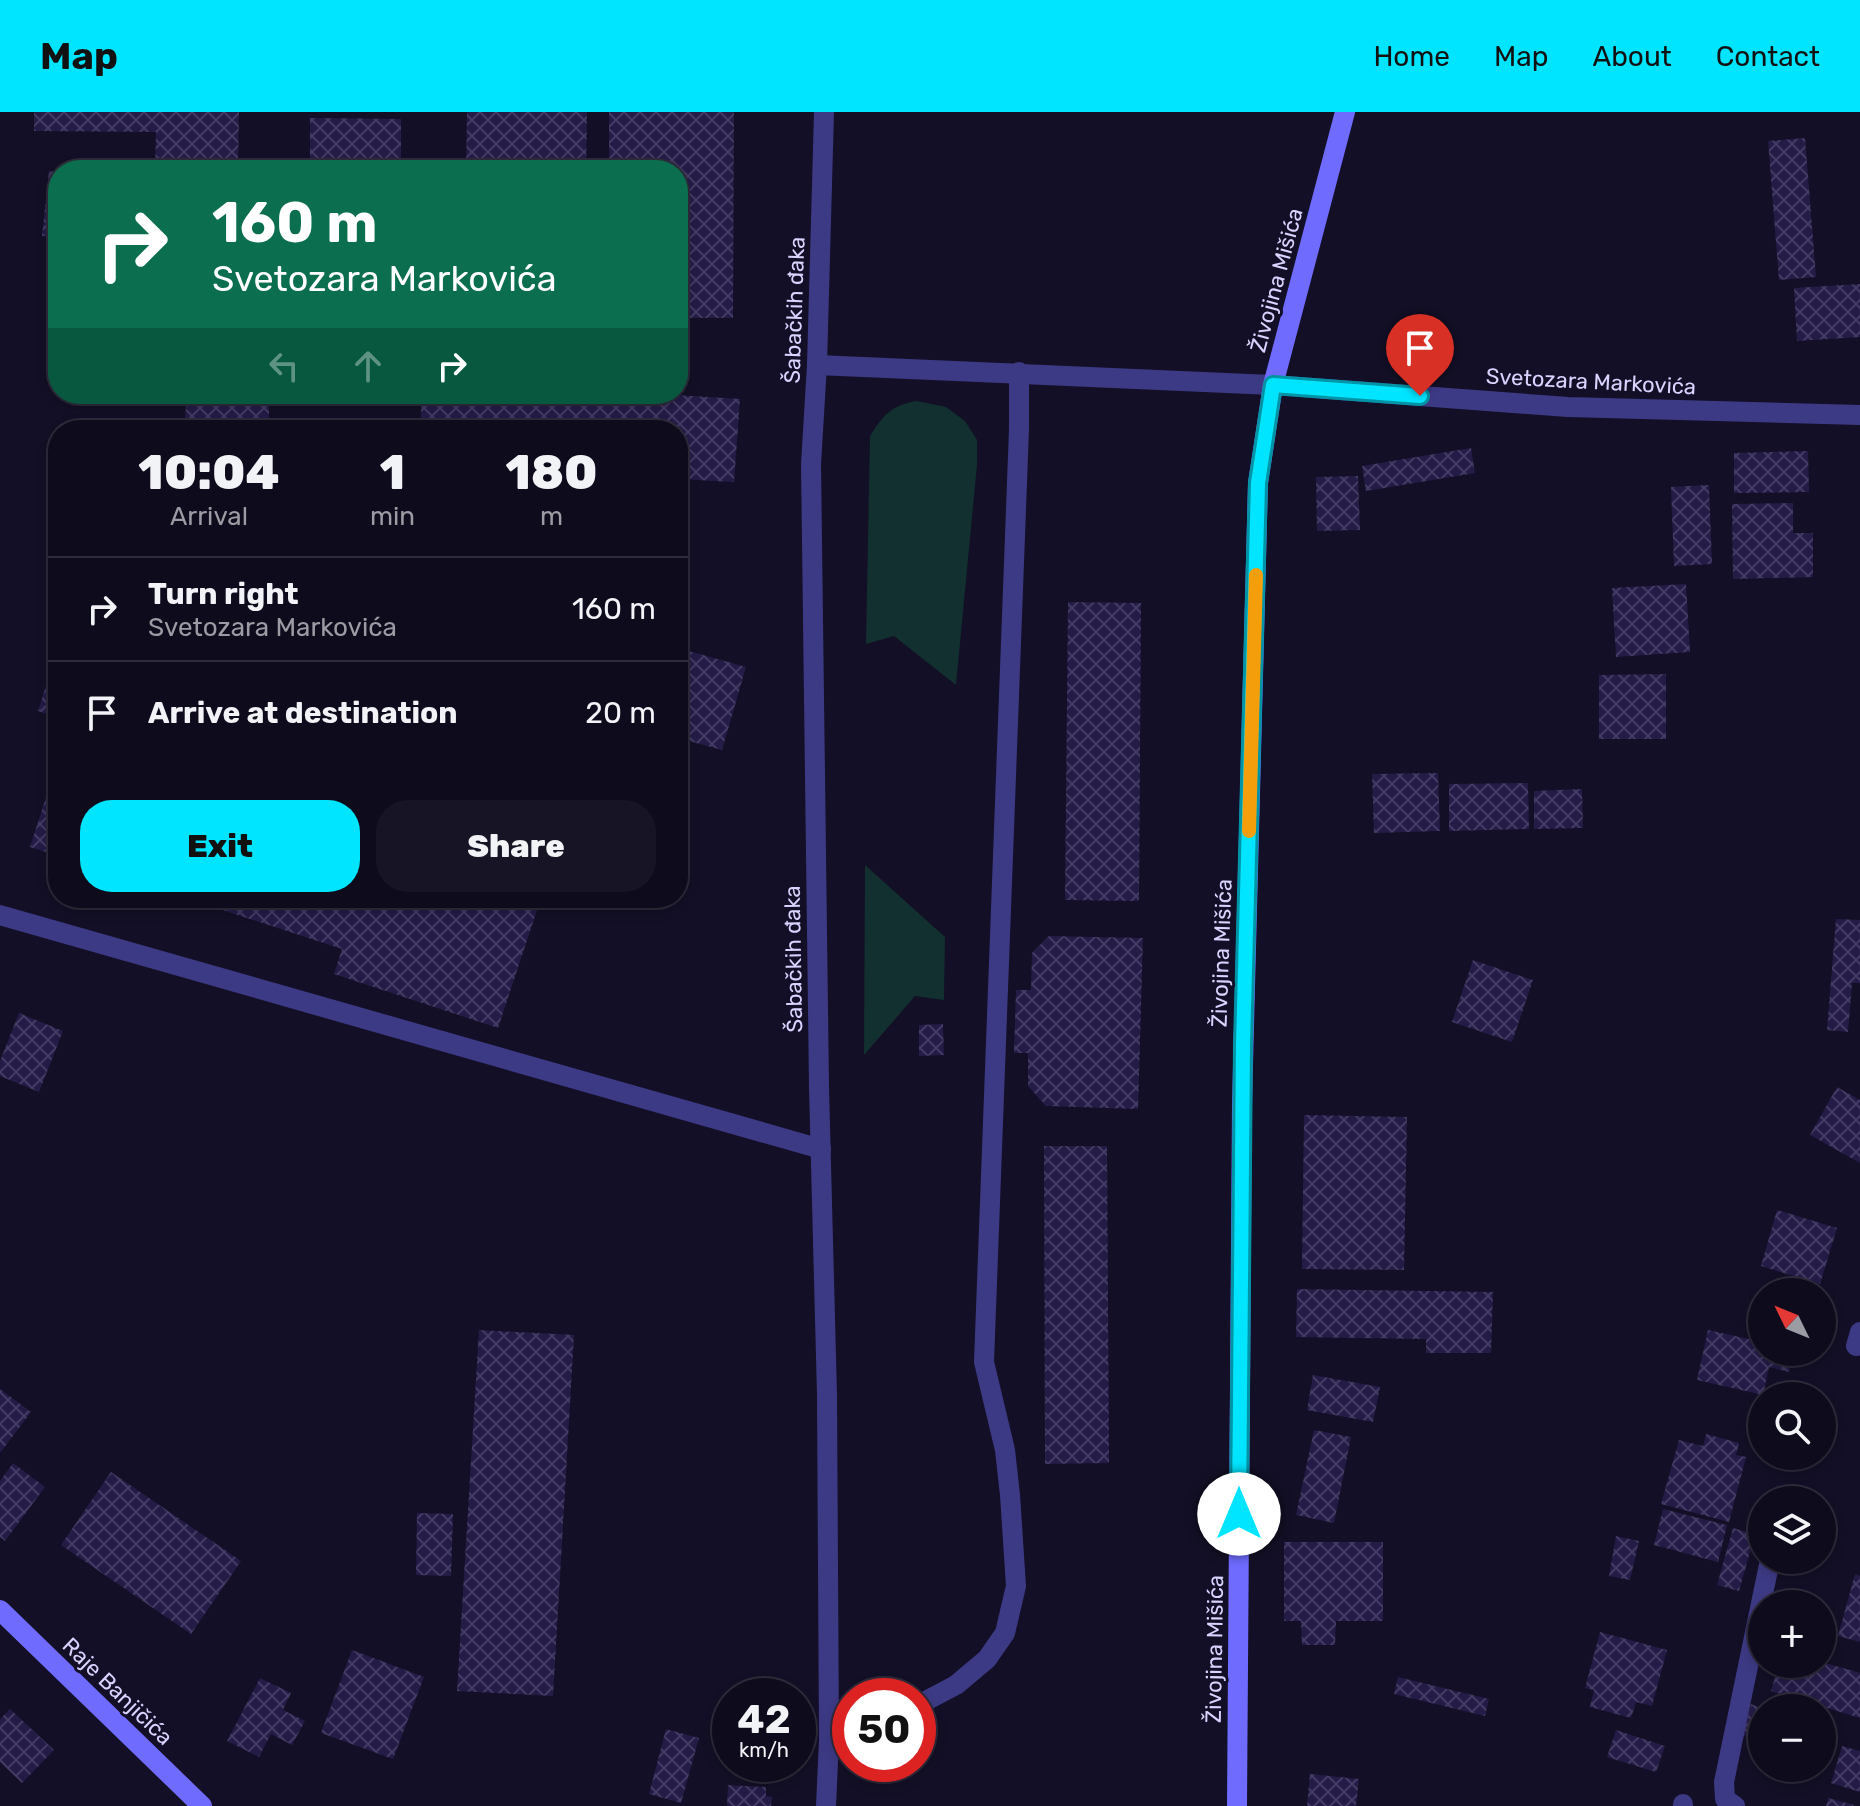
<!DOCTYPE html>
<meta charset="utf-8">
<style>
:root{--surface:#0e0b1c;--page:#171425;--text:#f1f3f6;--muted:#9b9ba3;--line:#2e2b3b;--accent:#00e5ff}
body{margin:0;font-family:Rubik,sans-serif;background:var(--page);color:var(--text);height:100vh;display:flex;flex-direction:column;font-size:30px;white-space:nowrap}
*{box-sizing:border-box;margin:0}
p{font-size:26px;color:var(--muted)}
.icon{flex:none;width:44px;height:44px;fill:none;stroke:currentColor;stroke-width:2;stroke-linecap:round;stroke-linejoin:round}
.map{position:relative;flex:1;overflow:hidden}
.side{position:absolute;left:48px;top:308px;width:640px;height:488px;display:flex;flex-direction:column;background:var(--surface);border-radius:32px;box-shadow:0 4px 12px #0003,0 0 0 2px var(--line)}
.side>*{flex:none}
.top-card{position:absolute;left:48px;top:48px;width:640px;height:244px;border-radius:32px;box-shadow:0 4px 12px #0003,0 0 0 2px var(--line);background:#0b6e4f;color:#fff;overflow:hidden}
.needle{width:52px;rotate:313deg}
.controls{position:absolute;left:1748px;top:1166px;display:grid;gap:16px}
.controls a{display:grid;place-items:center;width:88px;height:88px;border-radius:50%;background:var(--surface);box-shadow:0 4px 12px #0003,0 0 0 2px var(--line);font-size:40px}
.speed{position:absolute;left:712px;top:1566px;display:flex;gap:16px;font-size:40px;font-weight:700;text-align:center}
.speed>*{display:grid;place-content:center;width:104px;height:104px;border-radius:50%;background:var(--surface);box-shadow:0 4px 12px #0003,0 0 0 2px var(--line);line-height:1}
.speed small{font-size:20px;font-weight:400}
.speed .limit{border:12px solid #d22;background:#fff;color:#111}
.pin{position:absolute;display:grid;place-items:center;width:68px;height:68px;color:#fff;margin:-82px -34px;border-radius:50% 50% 50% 0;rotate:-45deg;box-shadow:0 0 8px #0007}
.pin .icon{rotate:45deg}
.me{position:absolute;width:88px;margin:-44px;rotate:0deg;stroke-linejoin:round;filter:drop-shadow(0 0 6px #0008)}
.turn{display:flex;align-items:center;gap:28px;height:168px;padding:0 32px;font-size:36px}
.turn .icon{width:104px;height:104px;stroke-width:2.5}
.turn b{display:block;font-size:56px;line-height:68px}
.lanes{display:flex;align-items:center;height:76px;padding:0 32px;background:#0003;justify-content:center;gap:40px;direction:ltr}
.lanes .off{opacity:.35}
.eta{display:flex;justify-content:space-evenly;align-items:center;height:136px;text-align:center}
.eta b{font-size:48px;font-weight:800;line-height:56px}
.cta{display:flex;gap:16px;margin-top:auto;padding:16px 32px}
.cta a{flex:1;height:92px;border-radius:32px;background:var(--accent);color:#111;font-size:32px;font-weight:800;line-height:92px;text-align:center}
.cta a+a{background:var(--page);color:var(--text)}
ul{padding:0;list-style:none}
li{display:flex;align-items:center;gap:24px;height:104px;padding:0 32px;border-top:2px solid var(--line)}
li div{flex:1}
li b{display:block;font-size:30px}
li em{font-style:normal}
header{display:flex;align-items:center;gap:48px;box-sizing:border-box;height:112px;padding:0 40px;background:var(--accent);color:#111}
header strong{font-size:38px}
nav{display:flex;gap:44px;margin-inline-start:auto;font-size:28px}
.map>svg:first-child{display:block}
.green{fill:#12302f}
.building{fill:url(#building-cross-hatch)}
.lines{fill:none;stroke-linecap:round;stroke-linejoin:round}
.service{stroke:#3d3a85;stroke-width:20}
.minor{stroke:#3d3a85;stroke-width:20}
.secondary{stroke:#6f6bff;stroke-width:20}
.route-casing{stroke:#0095a6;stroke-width:20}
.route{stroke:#00e5ff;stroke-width:14}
.slow{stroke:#f59e0b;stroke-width:14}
.labels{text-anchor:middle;stroke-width:6;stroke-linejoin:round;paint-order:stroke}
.street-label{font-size:22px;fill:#d9d4ff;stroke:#130f26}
</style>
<header>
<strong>Map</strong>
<nav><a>Home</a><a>Map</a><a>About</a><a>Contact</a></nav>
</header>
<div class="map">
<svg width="1860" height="1694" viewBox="0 0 1860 1694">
<defs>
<pattern id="building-cross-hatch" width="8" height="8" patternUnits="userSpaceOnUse" patternTransform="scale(2)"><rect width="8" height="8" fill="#241b47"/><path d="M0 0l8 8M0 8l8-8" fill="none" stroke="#433b63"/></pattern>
</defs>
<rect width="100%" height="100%" fill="#130f26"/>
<g class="green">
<path d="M 917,289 L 946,295 L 965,309 L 977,328 L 977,353 L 956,573 L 894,524 L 866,532 L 870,324 C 883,303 892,293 917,289 Z"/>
<path d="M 865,753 L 945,825 L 944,888 L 915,884 L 864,943 Z"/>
</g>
<g class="building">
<path d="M 34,0 L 239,0 L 238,58 L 155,58 L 156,20 L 34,19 Z"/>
<path d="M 467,0 L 587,0 L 586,58 L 466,58 Z"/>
<path d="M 609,0 L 734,0 L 733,206 L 678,206 L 678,58 L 609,58 Z"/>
<path d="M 310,6 L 401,7 L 401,58 L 310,58 Z"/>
<path d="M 1805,26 L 1816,165 L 1779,168 L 1768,29 Z"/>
<path d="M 49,59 L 58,60 L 58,125 L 42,124 Z"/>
<path d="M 1860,172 L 1860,225 L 1797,229 L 1794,176 Z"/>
<path d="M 187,282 L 270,282 L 268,318 L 184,318 Z"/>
<path d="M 422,282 L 660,282 L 740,287 L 734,370 L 678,367 L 678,318 L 420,318 Z"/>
<path d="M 1471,336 L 1475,361 L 1366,379 L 1362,354 Z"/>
<path d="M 1808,339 L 1809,380 L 1734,381 L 1734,341 Z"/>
<path d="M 1358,364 L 1360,418 L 1317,419 L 1316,365 Z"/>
<path d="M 1709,373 L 1712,452 L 1674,454 L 1671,375 Z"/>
<path d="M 1793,391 L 1793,421 L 1813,421 L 1813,465 L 1733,467 L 1732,392 Z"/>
<path d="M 1686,472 L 1690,540 L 1616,545 L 1612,476 Z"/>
<path d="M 1068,490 L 1141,491 L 1139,789 L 1065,788 Z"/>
<path d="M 678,536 L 746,555 L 722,638 L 678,626 Z"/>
<path d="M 57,539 L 58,539 L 58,606 L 38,599 Z"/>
<path d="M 1666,562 L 1666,627 L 1599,627 L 1599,563 Z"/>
<path d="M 57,651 L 58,651 L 58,744 L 30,735 Z"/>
<path d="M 1438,661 L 1440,719 L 1374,721 L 1372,662 Z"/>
<path d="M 1528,671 L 1529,717 L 1449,719 L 1449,672 Z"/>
<path d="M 1582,677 L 1583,716 L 1534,717 L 1534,679 Z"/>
<path d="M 541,786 L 498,916 L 334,862 L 342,837 L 189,787 Z"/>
<path d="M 1836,807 L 1860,808 L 1860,871 L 1852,871 L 1848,920 L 1827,918 Z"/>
<path d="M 1049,824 L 1143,826 L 1138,997 L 1046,994 L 1028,974 L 1028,941 L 1014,941 L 1016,878 L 1031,878 L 1032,841 Z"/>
<path d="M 1473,848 L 1533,868 L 1512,930 L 1452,910 Z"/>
<path d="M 19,901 L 63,919 L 39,980 L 0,964 L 0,949 Z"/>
<path d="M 943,912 L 944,943 L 919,944 L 919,913 Z"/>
<path d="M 1837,975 L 1860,988 L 1860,1051 L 1810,1023 Z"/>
<path d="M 1304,1003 L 1407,1005 L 1404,1158 L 1302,1157 Z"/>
<path d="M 1044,1034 L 1107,1034 L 1109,1351 L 1045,1352 Z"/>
<path d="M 1777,1098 L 1837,1116 L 1820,1172 L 1761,1154 Z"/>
<path d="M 1297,1177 L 1493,1180 L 1491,1241 L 1426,1241 L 1426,1227 L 1296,1225 Z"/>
<path d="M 479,1218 L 574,1223 L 553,1584 L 457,1579 Z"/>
<path d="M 1708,1218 L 1762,1230 L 1762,1240 L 1793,1240 L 1789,1260 L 1769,1255 L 1763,1283 L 1697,1268 Z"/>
<path d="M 1313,1263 L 1380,1275 L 1373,1310 L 1307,1298 Z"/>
<path d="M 0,1277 L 31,1300 L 0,1341 Z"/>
<path d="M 1314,1318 L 1351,1325 L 1334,1411 L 1296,1403 Z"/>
<path d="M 1706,1322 L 1739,1331 L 1736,1343 L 1746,1345 L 1729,1410 L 1661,1392 L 1679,1328 L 1703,1334 Z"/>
<path d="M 13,1351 L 45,1375 L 5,1429 L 0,1425 L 0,1369 Z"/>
<path d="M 111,1360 L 241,1449 L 191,1522 L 61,1433 Z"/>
<path d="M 1663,1397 L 1727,1413 L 1718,1450 L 1654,1433 Z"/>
<path d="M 417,1401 L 453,1402 L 451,1464 L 416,1463 Z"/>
<path d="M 1733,1416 L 1755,1422 L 1739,1479 L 1717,1473 Z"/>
<path d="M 1616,1424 L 1639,1429 L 1630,1468 L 1609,1464 Z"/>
<path d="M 1284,1430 L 1383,1430 L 1383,1509 L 1336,1509 L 1335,1533 L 1302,1533 L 1301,1509 L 1284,1509 Z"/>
<path d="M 1855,1462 L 1860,1464 L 1860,1530 L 1838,1524 Z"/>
<path d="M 1600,1520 L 1667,1538 L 1652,1594 L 1636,1590 L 1631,1606 L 1590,1595 L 1594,1578 L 1585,1576 Z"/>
<path d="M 352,1538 L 424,1565 L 393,1647 L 321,1621 Z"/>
<path d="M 1822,1550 L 1860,1561 L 1860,1606 L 1771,1579 L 1779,1552 L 1822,1552 Z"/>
<path d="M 1398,1565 L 1489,1587 L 1485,1604 L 1394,1582 Z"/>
<path d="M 260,1566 L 291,1581 L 283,1598 L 305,1609 L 292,1633 L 271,1622 L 259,1645 L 227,1629 Z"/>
<path d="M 1751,1592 L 1762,1596 L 1762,1630 L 1741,1623 Z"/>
<path d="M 10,1597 L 54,1638 L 22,1671 L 0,1650 L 0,1607 Z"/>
<path d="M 1822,1614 L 1836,1619 L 1826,1650 L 1822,1649 Z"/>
<path d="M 666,1617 L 699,1626 L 681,1691 L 649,1682 Z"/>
<path d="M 1616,1618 L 1665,1634 L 1656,1660 L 1607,1645 Z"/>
<path d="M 1842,1634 L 1860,1639 L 1860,1680 L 1831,1671 Z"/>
<path d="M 1310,1662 L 1359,1667 L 1356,1694 L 1307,1694 Z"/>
<path d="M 728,1673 L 766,1675 L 766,1684 L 772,1685 L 771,1694 L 727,1694 Z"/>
<path d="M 1828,1686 L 1854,1693 L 1853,1694 L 1826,1694 Z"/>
</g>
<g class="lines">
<g class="service">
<path d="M 918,1593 L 956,1573 L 987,1547 L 1005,1521 L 1016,1474 L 1010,1383 L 1005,1338 L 984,1250 L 1019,317 L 1019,260"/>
<path d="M 829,1628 L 850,1620"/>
</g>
<g class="minor">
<path d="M 824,0 L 817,253 L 811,352 L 819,975 L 827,1283 L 829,1628 L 826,1694"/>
<path d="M 817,253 L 1273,273 L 1568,295 L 1860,303"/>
<path d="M 0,803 L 821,1037"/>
<path d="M 1856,1234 L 1860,1220"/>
<path d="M 1683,1694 L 1683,1692"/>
<path d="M 1735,1694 L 1725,1687 L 1724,1670 L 1770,1448"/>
</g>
<g class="secondary">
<path d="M 0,1498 L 202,1694"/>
<path d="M 1237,1694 L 1242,992 L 1258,371 L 1273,273 L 1345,0"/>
</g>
</g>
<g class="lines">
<defs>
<path id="route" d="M 1239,1402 L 1243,933 L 1258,371 L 1273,273 L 1420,284"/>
</defs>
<use href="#route" class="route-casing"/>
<use href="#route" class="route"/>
<path class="slow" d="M 1249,719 L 1256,463"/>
</g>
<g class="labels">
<g class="street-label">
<text transform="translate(1276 168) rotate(-75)" y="8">Živojina Mišića</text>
<text transform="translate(794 198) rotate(-88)" y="8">Šabačkih đaka</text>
<text transform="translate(1591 269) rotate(3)" y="8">Svetozara Markovića</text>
<text transform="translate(1221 841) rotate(-88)" y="8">Živojina Mišića</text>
<text transform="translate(793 847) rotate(-91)" y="8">Šabačkih đaka</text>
<text transform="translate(1214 1537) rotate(-89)" y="8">Živojina Mišića</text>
<text transform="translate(118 1579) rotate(44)" y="8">Raje Banjičića</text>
</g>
</g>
</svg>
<div class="controls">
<a><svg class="needle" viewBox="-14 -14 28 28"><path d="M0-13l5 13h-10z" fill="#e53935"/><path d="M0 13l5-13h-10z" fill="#9b9ba3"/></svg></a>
<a><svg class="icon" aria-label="search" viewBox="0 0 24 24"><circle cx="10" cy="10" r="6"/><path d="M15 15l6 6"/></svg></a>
<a><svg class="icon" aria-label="layers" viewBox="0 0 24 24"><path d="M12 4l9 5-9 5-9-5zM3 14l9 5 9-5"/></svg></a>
<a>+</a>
<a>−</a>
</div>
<div class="speed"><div>42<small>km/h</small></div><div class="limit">50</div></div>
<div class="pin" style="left:1420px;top:284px;background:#d93025"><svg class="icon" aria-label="arrive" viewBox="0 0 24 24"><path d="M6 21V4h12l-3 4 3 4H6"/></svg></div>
<svg class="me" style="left:1239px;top:1402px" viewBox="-20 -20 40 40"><circle r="19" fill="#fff"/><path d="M0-13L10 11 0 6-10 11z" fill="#00e5ff"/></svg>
<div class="top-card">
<div class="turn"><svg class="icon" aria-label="right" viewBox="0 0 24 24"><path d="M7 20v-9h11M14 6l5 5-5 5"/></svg><div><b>160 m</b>Svetozara Markovića</div></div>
<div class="lanes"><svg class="icon off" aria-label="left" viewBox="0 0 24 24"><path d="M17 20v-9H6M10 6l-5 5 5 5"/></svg><svg class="icon off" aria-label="ahead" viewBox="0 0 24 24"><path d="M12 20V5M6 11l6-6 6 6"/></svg><svg class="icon" aria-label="right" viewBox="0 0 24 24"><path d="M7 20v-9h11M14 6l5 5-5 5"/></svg></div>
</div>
<section class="side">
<div class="eta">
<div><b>10:04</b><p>Arrival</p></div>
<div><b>1</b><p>min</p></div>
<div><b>180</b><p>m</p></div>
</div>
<ul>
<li><svg class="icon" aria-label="right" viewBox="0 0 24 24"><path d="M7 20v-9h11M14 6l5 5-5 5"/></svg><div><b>Turn right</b><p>Svetozara Markovića</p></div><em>160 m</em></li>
<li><svg class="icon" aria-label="arrive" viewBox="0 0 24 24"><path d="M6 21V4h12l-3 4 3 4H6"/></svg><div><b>Arrive at destination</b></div><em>20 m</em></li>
</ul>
<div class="cta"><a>Exit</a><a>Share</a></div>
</section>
</div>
